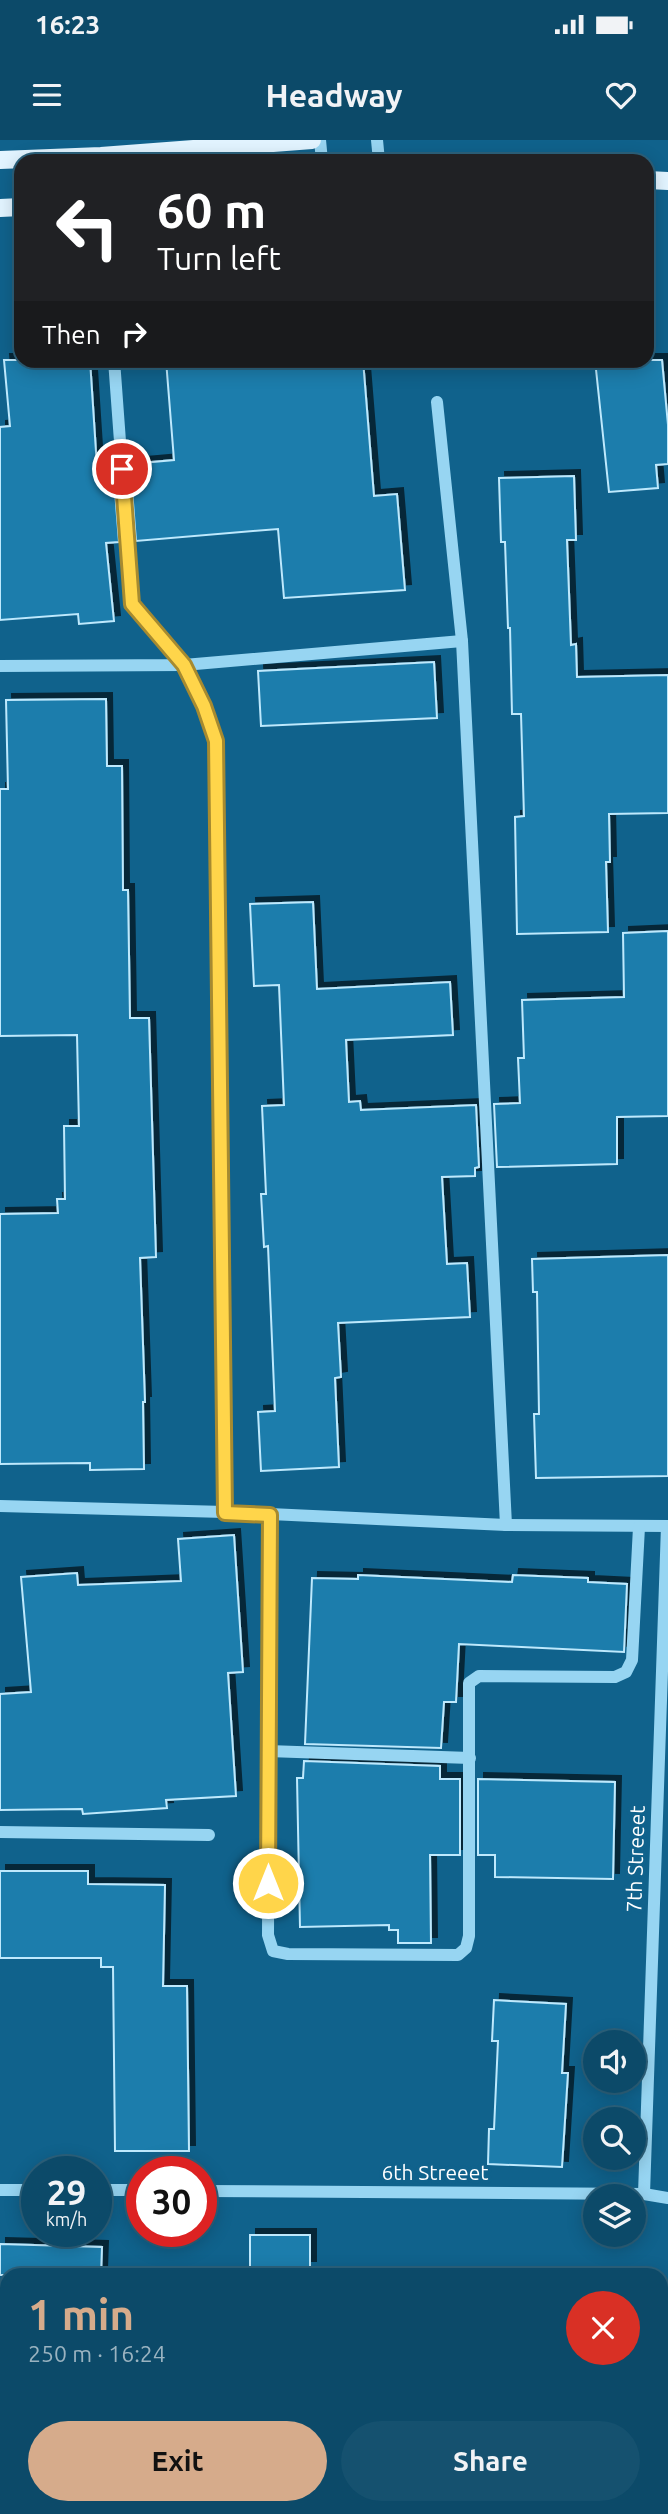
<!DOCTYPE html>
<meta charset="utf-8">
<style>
:root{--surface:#0c4a69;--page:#15516f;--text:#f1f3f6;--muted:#9ab3c0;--line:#2c627d;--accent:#d6ab8b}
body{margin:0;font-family:Ubuntu,sans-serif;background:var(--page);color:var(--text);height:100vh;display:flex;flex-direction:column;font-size:26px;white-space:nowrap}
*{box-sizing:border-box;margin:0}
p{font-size:23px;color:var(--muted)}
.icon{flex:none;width:38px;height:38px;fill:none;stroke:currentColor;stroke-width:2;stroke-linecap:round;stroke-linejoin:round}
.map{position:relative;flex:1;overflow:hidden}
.sheet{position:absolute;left:0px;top:2128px;width:668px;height:247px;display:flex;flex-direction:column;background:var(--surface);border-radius:21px 21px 0 0;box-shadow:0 4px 18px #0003,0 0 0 2px var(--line)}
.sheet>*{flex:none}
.guide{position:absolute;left:14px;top:14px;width:640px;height:214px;border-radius:21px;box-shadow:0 4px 18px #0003,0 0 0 2px var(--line);background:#202124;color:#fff;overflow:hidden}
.controls{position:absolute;left:583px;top:1890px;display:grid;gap:14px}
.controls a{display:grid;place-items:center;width:63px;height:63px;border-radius:50%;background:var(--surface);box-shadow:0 4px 18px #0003,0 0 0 2px var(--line);font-size:35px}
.speed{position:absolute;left:21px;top:2016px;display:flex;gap:14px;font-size:35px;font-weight:700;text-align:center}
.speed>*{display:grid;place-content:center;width:91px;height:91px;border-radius:50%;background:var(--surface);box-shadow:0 4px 18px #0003,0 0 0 2px var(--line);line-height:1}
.speed small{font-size:18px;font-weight:400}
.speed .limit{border:10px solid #d22;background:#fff;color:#111}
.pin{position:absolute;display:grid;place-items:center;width:60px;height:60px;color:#fff;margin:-30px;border:4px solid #fff;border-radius:50%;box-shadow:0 2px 7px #0007}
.me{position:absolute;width:77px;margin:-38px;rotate:0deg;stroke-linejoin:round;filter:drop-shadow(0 0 5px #0008)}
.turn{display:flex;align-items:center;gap:24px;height:147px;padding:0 28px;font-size:32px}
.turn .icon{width:91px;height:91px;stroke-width:2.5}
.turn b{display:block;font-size:49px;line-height:60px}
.then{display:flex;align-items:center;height:66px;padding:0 28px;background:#0003;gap:14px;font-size:26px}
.round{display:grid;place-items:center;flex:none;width:74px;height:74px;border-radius:37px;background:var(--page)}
.overview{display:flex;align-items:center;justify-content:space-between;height:119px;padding:0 28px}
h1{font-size:42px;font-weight:700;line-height:52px;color:var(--accent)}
.button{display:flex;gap:14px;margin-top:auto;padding:14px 28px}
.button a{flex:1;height:80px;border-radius:42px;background:var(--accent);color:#111;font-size:28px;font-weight:700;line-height:80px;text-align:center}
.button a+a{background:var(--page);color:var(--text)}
.status{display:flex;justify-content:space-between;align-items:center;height:49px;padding:0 35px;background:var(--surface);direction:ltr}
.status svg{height:19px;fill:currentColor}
header{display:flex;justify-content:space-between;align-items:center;height:91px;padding:0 28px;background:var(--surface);font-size:32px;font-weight:700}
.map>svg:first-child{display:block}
.building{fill:#1d7dac;stroke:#bee9fd;stroke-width:2;filter:url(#shadow)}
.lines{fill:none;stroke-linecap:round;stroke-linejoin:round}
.minor{stroke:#97d5f2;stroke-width:12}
.major{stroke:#e2f4ff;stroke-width:18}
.route-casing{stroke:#a68a30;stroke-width:18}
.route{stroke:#ffd54a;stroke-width:12}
.labels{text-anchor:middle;stroke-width:7;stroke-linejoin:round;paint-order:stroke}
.street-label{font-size:21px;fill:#fff;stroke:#10628c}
</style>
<div class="status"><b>16:23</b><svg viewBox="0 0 49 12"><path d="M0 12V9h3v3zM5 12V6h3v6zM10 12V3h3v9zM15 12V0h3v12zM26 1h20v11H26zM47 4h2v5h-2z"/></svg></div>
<header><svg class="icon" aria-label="menu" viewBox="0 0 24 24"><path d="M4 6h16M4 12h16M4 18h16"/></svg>Headway<svg class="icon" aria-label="heart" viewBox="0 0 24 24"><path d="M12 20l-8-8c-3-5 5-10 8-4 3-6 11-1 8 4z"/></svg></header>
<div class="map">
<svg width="668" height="2374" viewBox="0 0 668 2374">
<defs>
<filter id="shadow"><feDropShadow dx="6" dy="-6" stdDeviation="0" flood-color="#0009"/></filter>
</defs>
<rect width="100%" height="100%" fill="#10628c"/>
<g class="building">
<path d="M 4,220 L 90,220 L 97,327 L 113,325 L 119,402 L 106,403 L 114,481 L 79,484 L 78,474 L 0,480 L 0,287 L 10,286 Z"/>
<path d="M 166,220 L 363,220 L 374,356 L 397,354 L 405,450 L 284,458 L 278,389 L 136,401 L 130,324 L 174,320 Z"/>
<path d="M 595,220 L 662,220 L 668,285 L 668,324 L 656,325 L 658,348 L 609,352 Z"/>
<path d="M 574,336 L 576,400 L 567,400 L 571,505 L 576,504 L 577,537 L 668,535 L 668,673 L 609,674 L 610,722 L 606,722 L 608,792 L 517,794 L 515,677 L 524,676 L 521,574 L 512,574 L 510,488 L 508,488 L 505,402 L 501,402 L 499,338 Z"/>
<path d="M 434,522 L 437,578 L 261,586 L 258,531 Z"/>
<path d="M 106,559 L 107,626 L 122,626 L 123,750 L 128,750 L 130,878 L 149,878 L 156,1117 L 140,1118 L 145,1262 L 143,1262 L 144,1329 L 90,1330 L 90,1323 L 0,1324 L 0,1074 L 58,1073 L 57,1059 L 65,1059 L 64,986 L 79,986 L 77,895 L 0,896 L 0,649 L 8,649 L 6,560 Z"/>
<path d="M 313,762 L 317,849 L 450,842 L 453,895 L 346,900 L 349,962 L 360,961 L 361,970 L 476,965 L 479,1027 L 475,1028 L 475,1036 L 442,1037 L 447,1124 L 467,1123 L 470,1177 L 338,1183 L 341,1237 L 335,1238 L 339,1327 L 261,1331 L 258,1272 L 275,1271 L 268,1106 L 264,1107 L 261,1054 L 266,1054 L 262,966 L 284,965 L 279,845 L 254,846 L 250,764 Z"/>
<path d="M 668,791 L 668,976 L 617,977 L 617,1024 L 497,1027 L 494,964 L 520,963 L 518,918 L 524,918 L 522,860 L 624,857 L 623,793 Z"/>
<path d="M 668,1115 L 668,1336 L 536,1338 L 534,1274 L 539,1274 L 537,1152 L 533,1152 L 532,1119 Z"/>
<path d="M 234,1395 L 243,1532 L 228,1533 L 236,1656 L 166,1660 L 167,1668 L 83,1674 L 82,1669 L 0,1670 L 0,1554 L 31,1552 L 21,1437 L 77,1433 L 78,1445 L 181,1441 L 178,1399 Z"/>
<path d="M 358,1435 L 512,1442 L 513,1435 L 588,1438 L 588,1442 L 627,1444 L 624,1512 L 459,1504 L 456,1562 L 444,1562 L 441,1608 L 305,1604 L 312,1438 L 358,1439 Z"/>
<path d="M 304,1621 L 440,1626 L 440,1639 L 460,1639 L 460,1715 L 430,1715 L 431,1803 L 398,1803 L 398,1790 L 389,1790 L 389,1785 L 300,1787 L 297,1638 L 303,1638 Z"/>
<path d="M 478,1639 L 615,1642 L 613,1739 L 495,1737 L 495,1715 L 478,1715 Z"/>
<path d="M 0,1731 L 88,1731 L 88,1744 L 165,1745 L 163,1846 L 187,1846 L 189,2011 L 115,2011 L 113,1827 L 101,1827 L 101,1818 L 0,1818 Z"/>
<path d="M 494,1860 L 566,1864 L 562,1933 L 568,1933 L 562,2027 L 488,2024 L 489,1989 L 494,1989 L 498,1901 L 492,1901 Z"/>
<rect x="250" y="2095" width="60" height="32"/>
<path d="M 0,2104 L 102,2107 L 101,2135 L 0,2135 Z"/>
</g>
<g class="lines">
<g class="minor">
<path d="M 320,0 L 322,21"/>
<path d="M 377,0 L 379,21"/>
<path d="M 114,220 L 132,464 L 184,525 L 204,566 L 216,601 L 225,1372"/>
<path d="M 437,262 L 462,501 L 506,1385"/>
<path d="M 0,526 L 184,525 L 462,501"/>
<path d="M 0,1366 L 225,1372 L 506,1385 L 668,1386"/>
<path d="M 270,1375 L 268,1795 L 273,1811 L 288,1814 L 458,1815 L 466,1808 L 469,1796 L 469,1543 L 479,1536 L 615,1537 L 626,1532 L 632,1520 L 639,1387"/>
<path d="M 268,1611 L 470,1618"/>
<path d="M 0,1692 L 209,1695"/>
<path d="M 0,2050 L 37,2050"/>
<path d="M 96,2050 L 142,2050"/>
<path d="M 201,2051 L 644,2054 L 668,2058"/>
<path d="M 644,2054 L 667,1386"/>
</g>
<g class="major">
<path d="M 0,20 L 101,16 L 312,0"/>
<path d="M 648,40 L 668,41"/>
<path d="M 0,68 L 21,67"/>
</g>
</g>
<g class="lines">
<defs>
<path id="route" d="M 122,329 L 132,464 L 184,525 L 204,566 L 216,601 L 225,1373 L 270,1375 L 268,1743"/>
</defs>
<use href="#route" class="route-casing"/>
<use href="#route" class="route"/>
</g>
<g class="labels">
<g class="street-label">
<text transform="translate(636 1719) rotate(-88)" y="7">7th Streeet</text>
<text x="435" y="2040">6th Streeet</text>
</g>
</g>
</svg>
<div class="controls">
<a><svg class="icon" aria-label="sound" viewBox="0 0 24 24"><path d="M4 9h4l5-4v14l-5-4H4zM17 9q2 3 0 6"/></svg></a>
<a><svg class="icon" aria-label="search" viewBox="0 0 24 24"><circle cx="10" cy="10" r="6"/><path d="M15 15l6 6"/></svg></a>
<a><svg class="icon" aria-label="layers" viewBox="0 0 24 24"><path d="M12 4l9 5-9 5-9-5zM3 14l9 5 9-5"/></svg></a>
</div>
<div class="speed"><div>29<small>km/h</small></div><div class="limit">30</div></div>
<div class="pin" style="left:122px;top:329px;background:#d93025"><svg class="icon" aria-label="arrive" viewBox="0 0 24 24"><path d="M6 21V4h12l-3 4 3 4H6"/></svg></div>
<svg class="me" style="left:268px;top:1743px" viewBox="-20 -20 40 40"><circle r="17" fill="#ffd54a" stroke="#fff" stroke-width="3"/><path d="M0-11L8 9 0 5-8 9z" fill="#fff"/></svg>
<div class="guide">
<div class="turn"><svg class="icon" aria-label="left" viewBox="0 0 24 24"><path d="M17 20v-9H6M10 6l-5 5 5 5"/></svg><div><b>60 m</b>Turn left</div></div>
<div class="then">Then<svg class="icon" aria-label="right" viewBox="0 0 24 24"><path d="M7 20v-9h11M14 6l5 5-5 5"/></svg></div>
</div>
<section class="sheet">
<div class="overview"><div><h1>1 min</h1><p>250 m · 16:24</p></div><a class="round" style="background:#d93025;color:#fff"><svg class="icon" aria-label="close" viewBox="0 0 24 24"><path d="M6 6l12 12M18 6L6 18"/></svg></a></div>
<div class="button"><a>Exit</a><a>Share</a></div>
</section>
</div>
